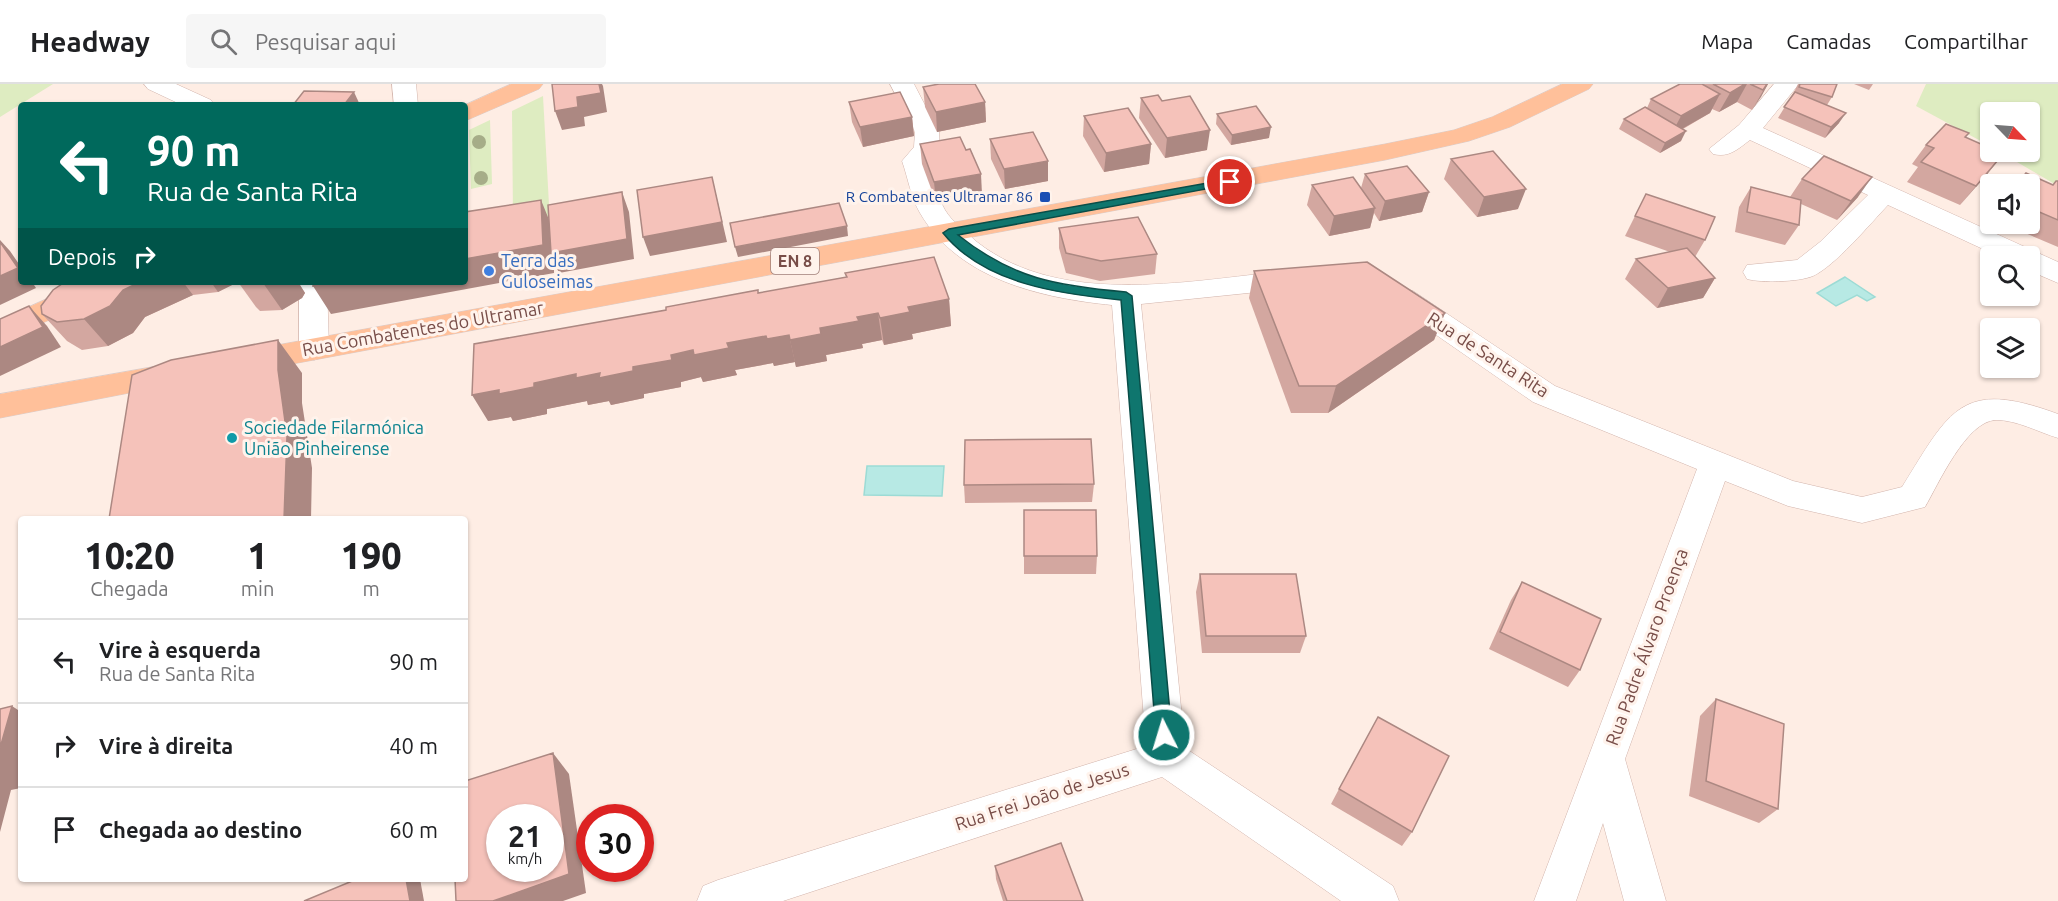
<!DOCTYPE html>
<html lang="pt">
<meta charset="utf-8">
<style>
:root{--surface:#fff;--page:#f6f6f6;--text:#202124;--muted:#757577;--line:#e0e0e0}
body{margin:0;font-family:Ubuntu,sans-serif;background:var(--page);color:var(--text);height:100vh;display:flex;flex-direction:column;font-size:22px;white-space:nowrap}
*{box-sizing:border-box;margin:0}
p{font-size:20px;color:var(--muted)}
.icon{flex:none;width:33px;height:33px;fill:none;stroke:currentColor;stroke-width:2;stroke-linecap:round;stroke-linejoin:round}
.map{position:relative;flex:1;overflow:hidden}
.panel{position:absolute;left:18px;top:432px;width:450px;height:366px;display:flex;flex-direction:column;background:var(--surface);border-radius:6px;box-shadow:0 2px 4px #0004}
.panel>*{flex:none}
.top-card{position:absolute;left:18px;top:18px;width:450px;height:183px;border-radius:6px;box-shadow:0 2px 4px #0004;background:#00695c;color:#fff;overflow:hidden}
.needle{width:39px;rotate:115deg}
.tools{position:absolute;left:1980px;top:18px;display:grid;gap:12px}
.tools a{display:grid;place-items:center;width:60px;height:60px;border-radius:6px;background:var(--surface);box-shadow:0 2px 4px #0004;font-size:30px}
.speed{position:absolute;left:486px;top:720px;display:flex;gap:12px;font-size:30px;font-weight:700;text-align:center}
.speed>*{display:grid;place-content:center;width:78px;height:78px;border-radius:50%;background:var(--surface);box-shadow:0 2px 4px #0004;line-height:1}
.speed small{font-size:15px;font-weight:400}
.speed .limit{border:9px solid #d22;background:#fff;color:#111}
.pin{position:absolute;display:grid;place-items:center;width:51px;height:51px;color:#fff;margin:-26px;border:3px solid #fff;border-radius:50%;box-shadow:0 2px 6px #0007}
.me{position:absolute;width:66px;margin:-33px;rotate:355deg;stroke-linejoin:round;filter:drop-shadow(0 0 4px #0008)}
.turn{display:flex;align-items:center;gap:21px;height:126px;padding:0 30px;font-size:27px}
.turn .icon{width:78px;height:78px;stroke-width:2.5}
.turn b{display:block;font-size:42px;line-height:51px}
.then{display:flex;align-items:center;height:57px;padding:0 30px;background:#0003;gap:12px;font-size:22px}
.eta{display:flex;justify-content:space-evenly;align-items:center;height:102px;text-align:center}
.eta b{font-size:36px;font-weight:800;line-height:42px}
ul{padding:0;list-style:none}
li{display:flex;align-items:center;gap:18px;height:84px;padding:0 30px;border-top:2px solid var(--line)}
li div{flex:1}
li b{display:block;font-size:22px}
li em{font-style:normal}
header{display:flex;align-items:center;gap:36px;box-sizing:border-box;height:84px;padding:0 30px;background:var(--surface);border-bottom:2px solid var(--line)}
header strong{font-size:28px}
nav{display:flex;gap:33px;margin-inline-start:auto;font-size:21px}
.search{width:420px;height:54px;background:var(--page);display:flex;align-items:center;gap:15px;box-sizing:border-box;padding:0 21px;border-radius:6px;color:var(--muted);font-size:22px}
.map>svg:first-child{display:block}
.green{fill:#deecc1}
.water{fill:#b7e9e4;stroke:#9cdbd5;stroke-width:1.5}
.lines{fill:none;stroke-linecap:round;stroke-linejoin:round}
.minor-casing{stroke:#d2b4ac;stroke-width:1}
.major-casing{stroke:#d9cdcc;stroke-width:1}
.minor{fill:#fff;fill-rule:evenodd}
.major{fill:#ffc09a;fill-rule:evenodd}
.tree{fill:#a6ad88}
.wall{fill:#d3a7a0}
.shaded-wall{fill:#ac8882}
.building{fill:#f5c2ba;stroke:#ac8882;stroke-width:1.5;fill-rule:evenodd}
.route{fill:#0f766e;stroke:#0a4d48;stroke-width:1.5}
.transit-dot{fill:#1a4fb4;stroke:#fff3ec;stroke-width:2}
.shop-dot{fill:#3f7fe0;stroke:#fff3ec;stroke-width:2}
.culture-dot{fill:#0f9aa8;stroke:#fff3ec;stroke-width:2}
.labels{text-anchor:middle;stroke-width:6;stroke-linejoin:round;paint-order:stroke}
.far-transit-label{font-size:15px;fill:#164399;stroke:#fff3ec;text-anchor:end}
.shield{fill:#fff3ec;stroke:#a07f79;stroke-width:1.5}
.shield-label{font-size:16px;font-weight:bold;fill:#784d48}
.shop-label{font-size:18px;fill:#366cbe;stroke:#fff3ec;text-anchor:start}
.street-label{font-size:18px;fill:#784d48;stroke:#fff3ec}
.culture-label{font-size:18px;fill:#0d838f;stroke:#fff3ec;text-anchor:start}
</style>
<header>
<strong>Headway</strong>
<div class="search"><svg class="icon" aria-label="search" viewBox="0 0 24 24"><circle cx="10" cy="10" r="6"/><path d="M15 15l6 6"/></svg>Pesquisar aqui</div>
<nav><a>Mapa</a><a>Camadas</a><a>Compartilhar</a></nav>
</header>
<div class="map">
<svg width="2058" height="817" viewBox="0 0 2058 817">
<rect width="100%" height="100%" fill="#feede4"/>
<g class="green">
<path d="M 0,0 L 53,0 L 0,33 Z"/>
<path d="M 1926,0 L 2058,0 L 2058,102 L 2000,68 L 2030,68 L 2030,28 L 1990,28 L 1990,62 L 1916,22 Z"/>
<path d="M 543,12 L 550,139 L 513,135 L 512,27 Z"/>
<path d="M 490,36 L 492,100 L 471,105 L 469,46 Z"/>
</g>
<g class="water">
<path d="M 1845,193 L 1875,213 L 1867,217 L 1857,211 L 1836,222 L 1817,209 Z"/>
<path d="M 867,382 L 944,382 L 942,412 L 864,411 Z"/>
</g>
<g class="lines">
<defs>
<g id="minor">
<path d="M 144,0 L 176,0 L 211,16 L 214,21 L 182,21 L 148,5 Z"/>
<path d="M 392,0 L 416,0 L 418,21 L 394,21 Z"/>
<path d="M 890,0 L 914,0 L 939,48 L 940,65 L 928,78 C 933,93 937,112 945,126 C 953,139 966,148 977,158 C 1064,226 1196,195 1297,186 L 1307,188 L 1311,195 L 1307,202 L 1297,204 L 1141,220 L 1185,664 L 1393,802 L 1399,817 L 1341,817 L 1162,693 L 783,817 L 697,817 L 703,802 L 718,796 L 1146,662 L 1112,221 C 1042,214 959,196 920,129 C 911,114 908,94 902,77 L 914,63 L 915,48 Z"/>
<path d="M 1774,0 L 1799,0 L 1763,44 L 2058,178 L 2058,199 L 2030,187 L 2030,172 L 1998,172 L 1888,121 C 1870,140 1835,182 1813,192 C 1799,198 1761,199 1747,195 L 1743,188 L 1747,181 L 1797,176 L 1820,158 L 1868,111 L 1750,56 C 1738,65 1729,74 1713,70 L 1709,65 L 1739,41 Z"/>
<path d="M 299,198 L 327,198 L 329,265 L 325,272 L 314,276 L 303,272 L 299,265 Z"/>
<path d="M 1403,204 L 1413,207 L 1555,302 L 1793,397 L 1862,413 L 1902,403 C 1950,326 1961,294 2058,330 L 2058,354 C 2038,348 2017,336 1996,336 C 1966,337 1938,401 1925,423 L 1862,439 L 1788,422 L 1725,397 L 1625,675 L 1666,817 L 1624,817 L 1603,739 L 1576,817 L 1534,817 L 1697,385 L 1533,318 L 1393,221 L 1389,214 L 1393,207 Z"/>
</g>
<g id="major">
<path d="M 511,0 L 543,0 L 539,5 L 465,37 L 465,21 Z"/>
<path d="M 1562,0 L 1593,0 L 1589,5 L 1510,43 L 1469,57 L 1385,76 L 244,289 L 233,286 L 229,278 L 233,270 L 244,267 L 1385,60 L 1454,46 L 1492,33 Z"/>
<path d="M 84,198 L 123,198 L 119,205 L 0,258 L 0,236 Z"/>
<path d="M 175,279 L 186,282 L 190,290 L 186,298 L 0,334 L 0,310 Z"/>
</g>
</defs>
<use href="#minor" class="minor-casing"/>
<use href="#major" class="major-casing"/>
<use href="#minor" class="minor"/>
<use href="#major" class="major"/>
</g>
<g class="tree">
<circle cx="479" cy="58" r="7"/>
<circle cx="481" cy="94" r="7"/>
</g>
<g class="wall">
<path d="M 1680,0 L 1768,0 L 1752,26 L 1737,18 L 1719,28 L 1712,25 L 1710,29 L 1683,45 L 1681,57 L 1660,69 L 1619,45 L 1624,35 L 1647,24 L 1651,15 Z"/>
<path d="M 1798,0 L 1837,0 L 1832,13 L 1827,21 L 1839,39 L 1825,54 L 1778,34 L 1794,8 Z"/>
<path d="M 1854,0 L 1873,0 L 1869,6 Z"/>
<path d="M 923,3 L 985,18 L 986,38 L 937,48 L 925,23 Z"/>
<path d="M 1141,14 L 1162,17 L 1207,66 L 1165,74 L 1139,34 Z"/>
<path d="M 849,18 L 912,33 L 914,52 L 863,63 L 852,38 Z"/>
<path d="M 1217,30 L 1269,54 L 1231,61 L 1216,40 Z"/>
<path d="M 1084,32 L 1151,60 L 1149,80 L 1104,88 L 1083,52 Z"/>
<path d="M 1969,49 L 1965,54 L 1988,89 L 1960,121 L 1907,98 L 1918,83 L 1912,80 L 1926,61 Z"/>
<path d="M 990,55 L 1048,97 L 1005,105 L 991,75 Z"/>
<path d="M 920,60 L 982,110 L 936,118 L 922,80 Z"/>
<path d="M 1451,75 L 1518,125 L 1477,133 L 1444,95 Z"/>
<path d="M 1365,90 L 1429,108 L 1422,128 L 1379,137 L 1374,129 L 1370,144 L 1329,152 L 1307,121 L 1312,101 L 1361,104 Z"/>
<path d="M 1802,95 L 1858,113 L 1837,136 L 1801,120 L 1799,141 L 1785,161 L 1735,148 L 1739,123 L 1751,103 L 1790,113 Z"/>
<path d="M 2058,97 L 2058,163 L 2004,140 L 2030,140 L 2030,100 L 2053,101 Z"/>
<path d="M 1646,110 L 1705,156 L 1695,173 L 1715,194 L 1703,214 L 1657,224 L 1625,195 L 1636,175 L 1670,168 L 1625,152 Z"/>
<path d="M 1059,144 L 1157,170 L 1155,190 L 1100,197 L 1066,189 L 1059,164 Z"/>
<path d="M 1254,187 L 1445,229 L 1434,256 L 1328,329 L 1291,329 L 1249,214 Z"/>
<path d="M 845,189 L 949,215 L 951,242 L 912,250 L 913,255 L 884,261 L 882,256 L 862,260 L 863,264 L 826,271 L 827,277 L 796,283 L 795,278 L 774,282 L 773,279 L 735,286 L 737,291 L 703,298 L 701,293 L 681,298 L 681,303 L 644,310 L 644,314 L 611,321 L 609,317 L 588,321 L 587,317 L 547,325 L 547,330 L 513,337 L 511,333 L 488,337 L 666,226 L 846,193 Z"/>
<path d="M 65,198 L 238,198 L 218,208 L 193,211 L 145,233 L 133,249 L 108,262 L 82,266 L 67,257 L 42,230 Z"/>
<path d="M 238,198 L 298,198 L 305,209 L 302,214 L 282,226 L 260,227 L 256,223 Z"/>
<path d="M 1094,400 L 1092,418 L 965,419 L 964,401 Z"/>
<path d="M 1024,426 L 1097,472 L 1096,490 L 1024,490 Z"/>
<path d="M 1200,490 L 1306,552 L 1300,569 L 1202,569 L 1196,508 Z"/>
<path d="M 1522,498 L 1580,586 L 1568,603 L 1489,565 L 1511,516 Z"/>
<path d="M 1716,615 L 1778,725 L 1759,739 L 1689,712 L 1700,632 Z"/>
<path d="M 1339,705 L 1412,748 L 1402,762 L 1331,720 Z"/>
<path d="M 995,782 L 1083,817 L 1003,817 L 996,795 Z"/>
</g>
<g class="shaded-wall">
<path d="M 599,0 L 602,0 L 603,2 L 607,28 L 584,33 L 585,42 L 562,46 L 555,27 Z"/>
<path d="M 1745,0 L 1747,0 L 1737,18 L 1719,28 L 1730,9 Z"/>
<path d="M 1767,0 L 1768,0 L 1761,13 L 1752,26 Z"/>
<path d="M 354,8 L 360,21 L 344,21 Z"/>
<path d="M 1720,10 L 1710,29 L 1671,51 L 1681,32 Z"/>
<path d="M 985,18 L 986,38 L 937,48 L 936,28 Z"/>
<path d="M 1846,29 L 1839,39 L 1825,54 L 1831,43 Z"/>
<path d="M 912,33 L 914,52 L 863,63 L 860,43 Z"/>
<path d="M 1271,43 L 1269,54 L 1231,61 L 1232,51 Z"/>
<path d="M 1210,46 L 1207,66 L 1165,74 L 1167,54 Z"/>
<path d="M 1686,47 L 1681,57 L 1660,69 L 1665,59 Z"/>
<path d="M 1151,60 L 1149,80 L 1104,88 L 1106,69 Z"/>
<path d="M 2004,69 L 1988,89 L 1960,121 L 1976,102 Z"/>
<path d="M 1048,77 L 1048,97 L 1005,105 L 1004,85 Z"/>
<path d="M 981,90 L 982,110 L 936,118 L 934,98 Z"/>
<path d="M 712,93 L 727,158 L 650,172 L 643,153 Z"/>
<path d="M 1872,93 L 1858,113 L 1837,136 L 1851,117 Z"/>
<path d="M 1526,105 L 1518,125 L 1477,133 L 1484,113 Z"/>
<path d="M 622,108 L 629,128 L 634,175 L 559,189 L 554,177 L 554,189 L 331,230 L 313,202 L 338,198 L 465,198 L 465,175 L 541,116 L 552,143 Z"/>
<path d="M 1429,108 L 1422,128 L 1379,137 L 1385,117 Z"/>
<path d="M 1375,124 L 1370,144 L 1329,152 L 1334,132 Z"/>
<path d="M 847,142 L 848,152 L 738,173 L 735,163 Z"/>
<path d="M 0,156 L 10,167 L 21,183 L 21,198 L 32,198 L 36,204 L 0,221 Z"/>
<path d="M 1715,194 L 1703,214 L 1657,224 L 1668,204 Z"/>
<path d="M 140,198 L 183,198 L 193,211 L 145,233 L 133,249 L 108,262 L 84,235 L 123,206 Z"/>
<path d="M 211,198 L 238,198 L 218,208 Z"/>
<path d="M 265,198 L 298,198 L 305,209 L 302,214 L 282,226 L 263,199 Z"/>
<path d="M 949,215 L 951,242 L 912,250 L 913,255 L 884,261 L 880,234 L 908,223 Z"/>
<path d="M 29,222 L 47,242 L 61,263 L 0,292 L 0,263 Z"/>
<path d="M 878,229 L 882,256 L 862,260 L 863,264 L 826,271 L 827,277 L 796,283 L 790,256 L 820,244 L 857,233 Z"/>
<path d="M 1445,229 L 1434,256 L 1328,329 L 1336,302 Z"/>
<path d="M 789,251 L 795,278 L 774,282 L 773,279 L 735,286 L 737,291 L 703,298 L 701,293 L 681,298 L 681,303 L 644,310 L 644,314 L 611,321 L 609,317 L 588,321 L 587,317 L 547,325 L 547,330 L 513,337 L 511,333 L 488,337 L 472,311 L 576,290 L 633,283 L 671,271 L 727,259 L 766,252 Z"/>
<path d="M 278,256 L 302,289 L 302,319 L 312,384 L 311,435 L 284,435 L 278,286 Z"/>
<path d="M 12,622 L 21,628 L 21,704 L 11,706 L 0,748 L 0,664 Z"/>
<path d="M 553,669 L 569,690 L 586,809 L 563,817 L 493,817 Z"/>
<path d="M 406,795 L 420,795 L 424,817 L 410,817 Z"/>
</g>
<g class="building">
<path d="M 552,0 L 599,0 L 601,9 L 577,13 L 578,23 L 555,27 Z"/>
<path d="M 939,0 L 975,0 L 985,18 L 936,28 L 923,3 Z"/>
<path d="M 1680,0 L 1702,0 L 1720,10 L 1681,32 L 1651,15 Z"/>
<path d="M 1713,0 L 1745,0 L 1730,9 Z"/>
<path d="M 1750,0 L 1767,0 L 1763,6 Z"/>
<path d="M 1800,0 L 1837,0 L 1832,13 L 1799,3 Z"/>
<path d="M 304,7 L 354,8 L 344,21 L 293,21 Z"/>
<path d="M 900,8 L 912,33 L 860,43 L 849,18 Z"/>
<path d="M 1795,8 L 1846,29 L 1831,43 L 1784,23 Z"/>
<path d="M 1158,11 L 1162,17 L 1190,12 L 1210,46 L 1167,54 L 1141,14 Z"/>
<path d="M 1256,22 L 1271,43 L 1232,51 L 1217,30 Z"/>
<path d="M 1645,23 L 1686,47 L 1665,59 L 1624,35 Z"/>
<path d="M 1128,24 L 1151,60 L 1106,69 L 1084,32 Z"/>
<path d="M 1946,40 L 1969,49 L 1965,53 L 1990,64 L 1990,68 L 2000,68 L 2004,69 L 1976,102 L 1921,78 L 1934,64 L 1926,61 Z"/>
<path d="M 1033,48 L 1048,77 L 1004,85 L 990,55 Z"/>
<path d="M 960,53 L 966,66 L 970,65 L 981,90 L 934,98 L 920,60 Z"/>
<path d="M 1493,67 L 1526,105 L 1484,113 L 1451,75 Z"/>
<path d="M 1824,72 L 1872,93 L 1851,117 L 1802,95 Z"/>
<path d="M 1407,82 L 1429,108 L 1385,117 L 1365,90 Z"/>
<path d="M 2026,89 L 2053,101 L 2056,97 L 2058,97 L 2058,136 L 2030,124 L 2030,100 L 2017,100 Z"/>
<path d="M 712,93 L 722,138 L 643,153 L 637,106 Z"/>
<path d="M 1353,93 L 1375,124 L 1334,132 L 1312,101 Z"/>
<path d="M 1751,103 L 1801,116 L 1799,141 L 1747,128 Z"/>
<path d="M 622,108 L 627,155 L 551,169 L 548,121 Z"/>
<path d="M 1646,110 L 1715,133 L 1705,156 L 1635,132 Z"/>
<path d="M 541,116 L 543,161 L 465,175 L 465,128 Z"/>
<path d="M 839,119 L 847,142 L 735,163 L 730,139 Z"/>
<path d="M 1138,133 L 1157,170 L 1101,177 L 1066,169 L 1059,144 Z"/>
<path d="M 0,158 L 18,184 L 0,192 Z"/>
<path d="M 1687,164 L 1715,194 L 1668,204 L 1636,175 Z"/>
<path d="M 934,173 L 949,215 L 908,223 L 910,228 L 880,234 L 878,229 L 857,233 L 859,237 L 820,244 L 821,250 L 790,256 L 789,251 L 767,255 L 766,252 L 727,259 L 729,264 L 694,271 L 693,266 L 671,271 L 672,276 L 633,283 L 633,287 L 599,294 L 600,289 L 576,294 L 576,290 L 534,299 L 534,303 L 499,310 L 499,306 L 472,311 L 474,260 L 666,226 L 666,223 L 758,206 L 758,209 L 847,193 L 845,189 Z"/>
<path d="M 1367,178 L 1445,229 L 1336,302 L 1299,302 L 1254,187 Z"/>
<path d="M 65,198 L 140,198 L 123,206 L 110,222 L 84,235 L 57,238 L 42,230 L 41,222 L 53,206 Z"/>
<path d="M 239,198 L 265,198 L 263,199 L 240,199 Z"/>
<path d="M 313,198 L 338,198 L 313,202 Z"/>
<path d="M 29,222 L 43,243 L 0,263 L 0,235 Z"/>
<path d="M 278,256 L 278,286 L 287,352 L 284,435 L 109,435 L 132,291 L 171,276 Z"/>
<path d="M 1091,355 L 1094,400 L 964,401 L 965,356 Z"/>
<path d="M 1024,426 L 1096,426 L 1097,472 L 1024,472 Z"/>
<path d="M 1200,490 L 1296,490 L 1306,552 L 1206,552 Z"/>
<path d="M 1522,498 L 1601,535 L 1580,586 L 1500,548 Z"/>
<path d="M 1716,615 L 1784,640 L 1778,725 L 1706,697 Z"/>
<path d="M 12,622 L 0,664 L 0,625 Z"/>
<path d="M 1378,633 L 1449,672 L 1412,748 L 1339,705 Z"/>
<path d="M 553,669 L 569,790 L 493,817 L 456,817 L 455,795 L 465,795 L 465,697 ZM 500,734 L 550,734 L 550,784 L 500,784 Z"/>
<path d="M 1061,759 L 1083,817 L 1007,817 L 995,782 Z"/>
<path d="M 357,795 L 406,795 L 410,817 L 304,817 Z"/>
</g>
<path class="route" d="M 1230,95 L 1233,96 L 1233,100 L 958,151 C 1013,195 1058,202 1126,208 L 1132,212 L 1172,651 L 1170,656 L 1164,658 L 1158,656 L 1156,651 L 1121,216 C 1060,210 984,200 943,149 L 949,145 Z"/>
<rect class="transit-dot" x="1039" y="107" width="12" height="12" rx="3"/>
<circle class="shop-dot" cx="489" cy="187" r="6"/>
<circle class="culture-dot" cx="232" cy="354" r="6"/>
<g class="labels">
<g class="far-transit-label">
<text x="1033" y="118">R Combatentes Ultramar 86</text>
</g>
<rect class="shield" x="771" y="164" width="48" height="26" rx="4.5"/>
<g class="shield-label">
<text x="795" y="183">EN 8</text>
</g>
<g class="shop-label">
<text x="501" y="183">Terra das<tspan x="501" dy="21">Guloseimas</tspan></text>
</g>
<g class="street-label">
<text transform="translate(423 245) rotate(-10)" y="6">Rua Combatentes do Ultramar</text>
<text transform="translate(1488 271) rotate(33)" y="6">Rua de Santa Rita</text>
<text transform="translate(1647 563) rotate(-70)" y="6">Rua Padre Álvaro Proença</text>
<text transform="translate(1042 713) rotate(-18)" y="6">Rua Frei João de Jesus</text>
</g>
<g class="culture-label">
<text x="244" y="350">Sociedade Filarmónica<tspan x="244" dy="21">União Pinheirense</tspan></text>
</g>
</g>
</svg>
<div class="tools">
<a><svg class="needle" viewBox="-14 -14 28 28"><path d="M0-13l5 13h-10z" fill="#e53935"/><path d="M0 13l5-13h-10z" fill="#757577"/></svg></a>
<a><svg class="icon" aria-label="sound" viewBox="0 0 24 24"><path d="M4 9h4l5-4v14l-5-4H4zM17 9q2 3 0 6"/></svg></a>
<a><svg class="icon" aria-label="search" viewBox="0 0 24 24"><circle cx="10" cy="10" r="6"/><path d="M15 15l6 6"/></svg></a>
<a><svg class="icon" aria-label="layers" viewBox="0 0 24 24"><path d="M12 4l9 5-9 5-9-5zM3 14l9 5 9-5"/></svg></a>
</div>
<div class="speed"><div>21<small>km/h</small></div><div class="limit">30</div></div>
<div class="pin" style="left:1230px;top:98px;background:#d93025"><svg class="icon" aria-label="arrive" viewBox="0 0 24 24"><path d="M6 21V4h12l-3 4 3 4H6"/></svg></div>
<svg class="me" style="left:1164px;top:651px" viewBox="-20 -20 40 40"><circle r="17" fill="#0f766e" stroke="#fff" stroke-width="3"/><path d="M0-11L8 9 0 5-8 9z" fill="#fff"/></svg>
<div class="top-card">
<div class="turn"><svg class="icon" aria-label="left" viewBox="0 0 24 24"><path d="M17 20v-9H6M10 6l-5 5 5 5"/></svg><div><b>90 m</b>Rua de Santa Rita</div></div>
<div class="then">Depois<svg class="icon" aria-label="right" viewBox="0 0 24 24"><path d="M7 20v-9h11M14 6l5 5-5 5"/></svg></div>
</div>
<section class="panel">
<div class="eta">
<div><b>10:20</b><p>Chegada</p></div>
<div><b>1</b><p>min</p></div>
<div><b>190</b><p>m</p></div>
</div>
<ul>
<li><svg class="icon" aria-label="left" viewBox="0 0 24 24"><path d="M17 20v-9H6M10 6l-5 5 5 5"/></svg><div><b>Vire à esquerda</b><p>Rua de Santa Rita</p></div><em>90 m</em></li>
<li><svg class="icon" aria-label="right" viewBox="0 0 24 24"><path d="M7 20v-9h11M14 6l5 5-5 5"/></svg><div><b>Vire à direita</b></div><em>40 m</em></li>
<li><svg class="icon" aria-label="arrive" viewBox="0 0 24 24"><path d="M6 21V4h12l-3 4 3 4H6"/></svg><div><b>Chegada ao destino</b></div><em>60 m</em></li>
</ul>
</section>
</div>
